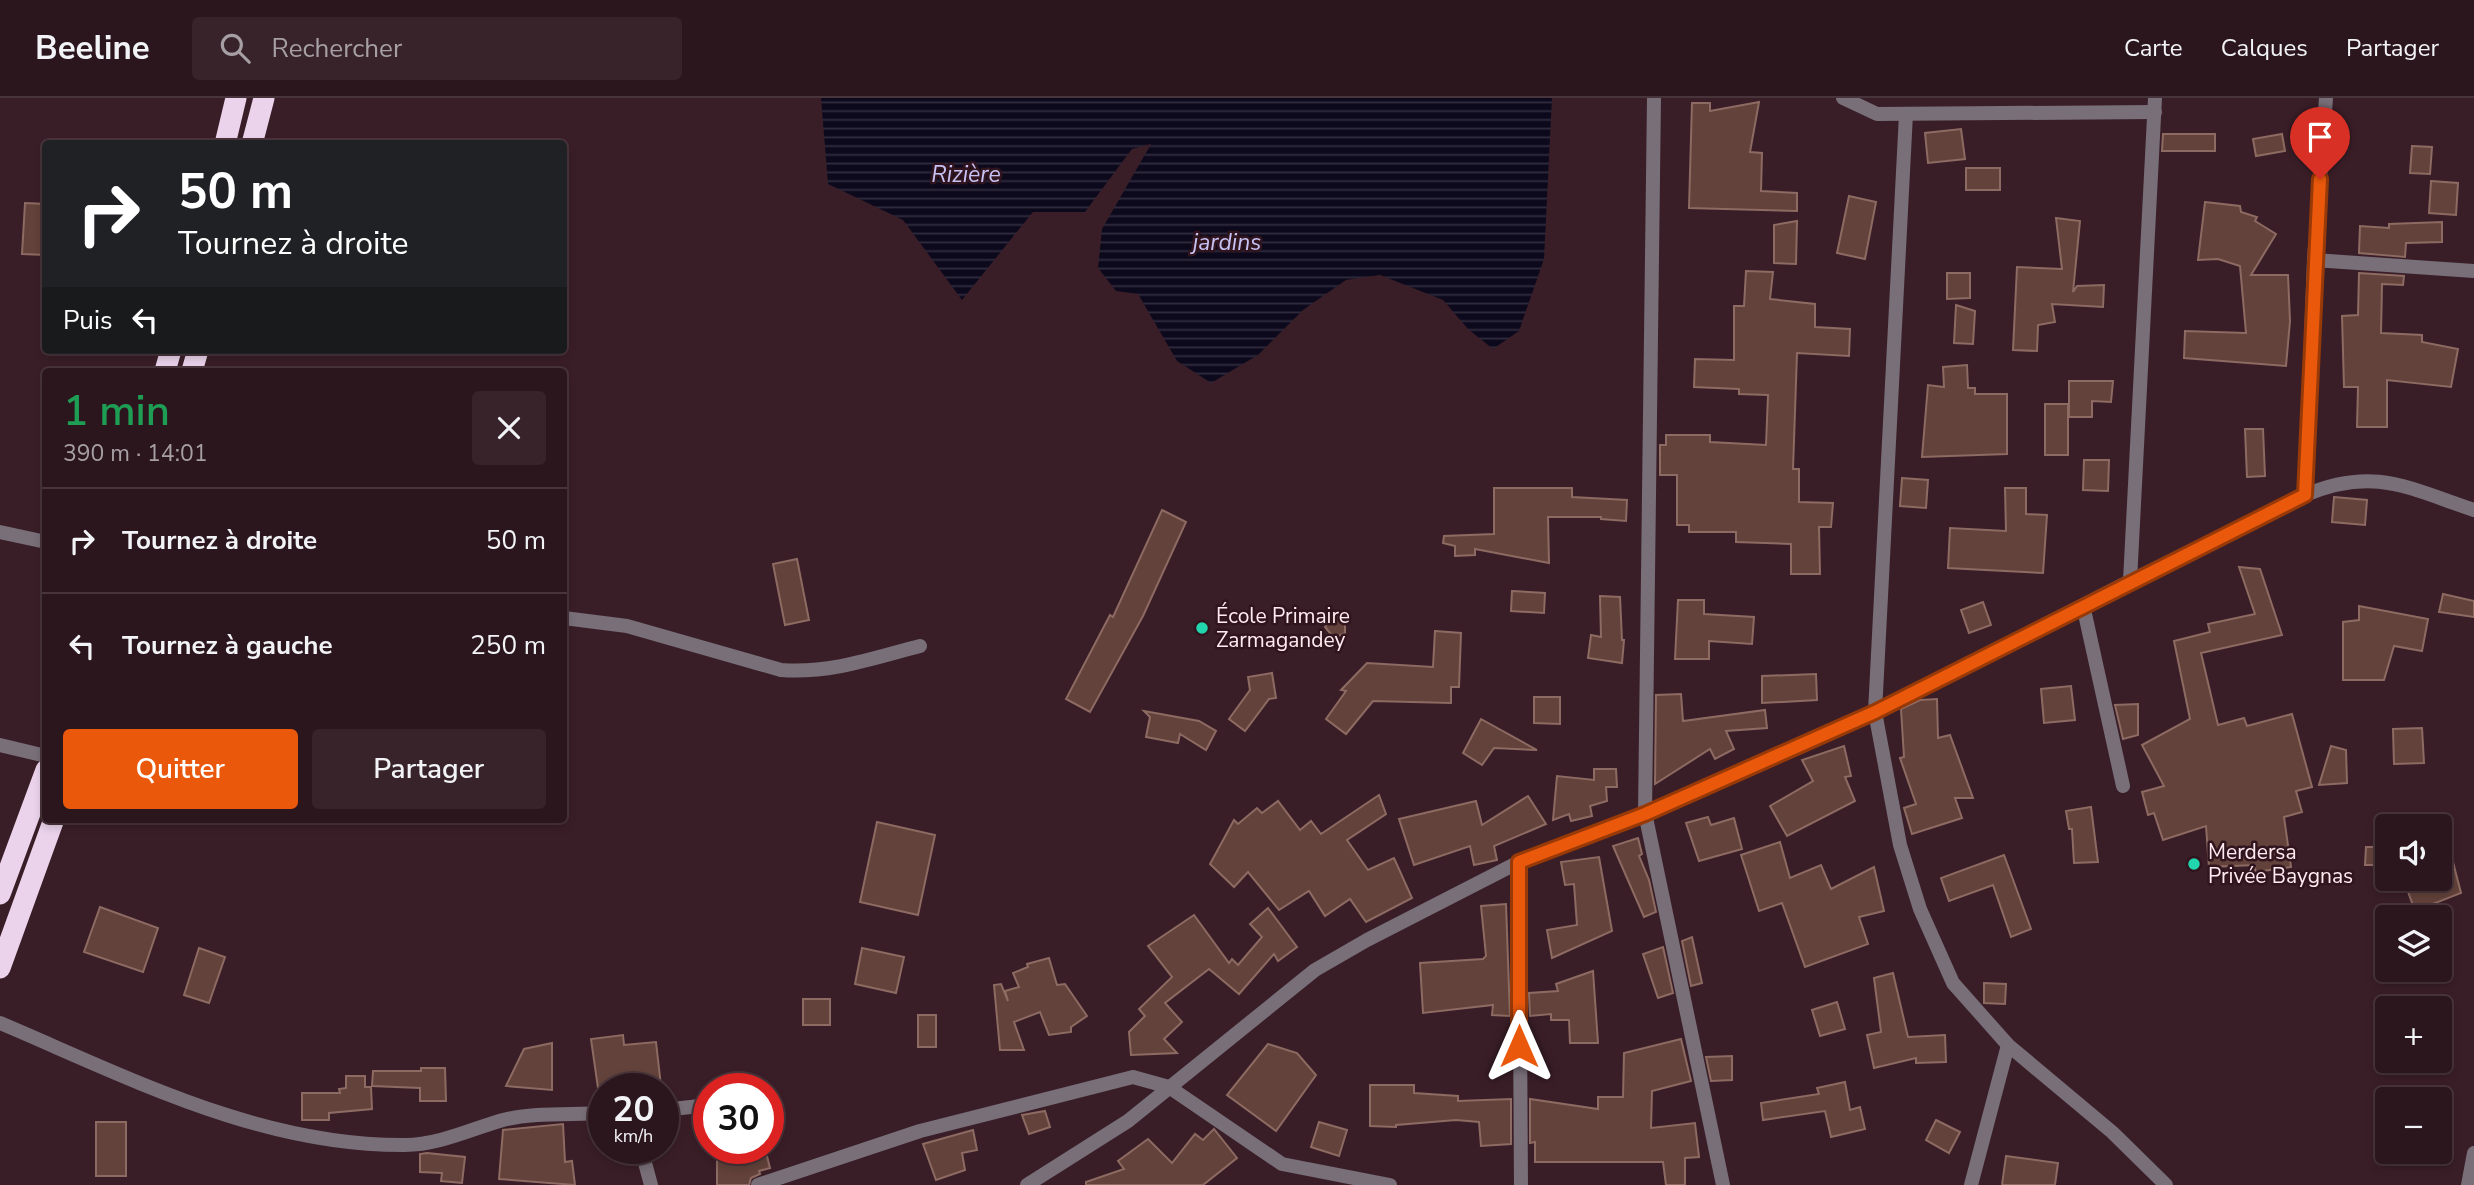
<!DOCTYPE html>
<html lang="fr">
<meta charset="utf-8">
<style>
:root{--surface:#2c161d;--page:#38232a;--text:#f1f3f6;--muted:#a69fa4;--line:#48353b;--accent:#ea580c}
body{margin:0;font-family:"Nunito Sans",sans-serif;background:var(--page);color:var(--text);height:100vh;display:flex;flex-direction:column;font-size:26px;white-space:nowrap}
*{box-sizing:border-box;margin:0}
p{font-size:23px;color:var(--muted)}
.icon{flex:none;width:38px;height:38px;fill:none;stroke:currentColor;stroke-width:2;stroke-linecap:round;stroke-linejoin:round}
.map{position:relative;flex:1;overflow:hidden}
.sheet{position:absolute;left:42px;top:270px;width:525px;height:455px;display:flex;flex-direction:column;background:var(--surface);border-radius:7px;box-shadow:0 4px 10px #0003,0 0 0 2px var(--line)}
.sheet>*{flex:none}
.hud{position:absolute;left:42px;top:42px;width:525px;height:214px;border-radius:7px;box-shadow:0 4px 10px #0003,0 0 0 2px var(--line);background:#202124;color:#fff;overflow:hidden}
.buttons{position:absolute;left:2375px;top:716px;display:grid;gap:14px}
.buttons a{display:grid;place-items:center;width:77px;height:77px;border-radius:7px;background:var(--surface);box-shadow:0 4px 10px #0003,0 0 0 2px var(--line);font-size:35px}
.speed{position:absolute;left:588px;top:975px;display:flex;gap:14px;font-size:35px;font-weight:700;text-align:center}
.speed>*{display:grid;place-content:center;width:91px;height:91px;border-radius:50%;background:var(--surface);box-shadow:0 4px 10px #0003,0 0 0 2px var(--line);line-height:1}
.speed small{font-size:18px;font-weight:400}
.speed .limit{border:10px solid #d22;background:#fff;color:#111}
.pin{position:absolute;display:grid;place-items:center;width:60px;height:60px;color:#fff;margin:-72px -30px;border-radius:50% 50% 50% 0;rotate:-45deg;box-shadow:0 0 7px #0007}
.pin .icon{rotate:45deg}
.me{position:absolute;width:77px;margin:-38px;rotate:0deg;stroke-linejoin:round;filter:drop-shadow(0 0 5px #0008)}
.turn{display:flex;align-items:center;gap:24px;height:147px;padding:0 21px;font-size:32px}
.turn .icon{width:91px;height:91px;stroke-width:2.5}
.turn b{display:block;font-size:49px;line-height:60px}
.then{display:flex;align-items:center;height:66px;padding:0 21px;background:#0003;gap:14px;font-size:26px}
.round{display:grid;place-items:center;flex:none;width:74px;height:74px;border-radius:7px;background:var(--page)}
.summary{display:flex;align-items:center;justify-content:space-between;height:119px;padding:0 21px}
h1{font-size:42px;font-weight:600;line-height:52px;color:#1e9e55}
.primary-button{display:flex;gap:14px;margin-top:auto;padding:14px 21px}
.primary-button a{flex:1;height:80px;border-radius:7px;background:var(--accent);color:#fff;font-size:28px;font-weight:600;line-height:80px;text-align:center}
.primary-button a+a{background:var(--page);color:var(--text)}
ul{padding:0;list-style:none}
li{display:flex;align-items:center;gap:21px;height:105px;padding:0 21px;border-top:2px solid var(--line)}
li div{flex:1}
li b{display:block;font-size:26px}
li em{font-style:normal}
header{display:flex;align-items:center;gap:42px;box-sizing:border-box;height:98px;padding:0 35px;background:var(--surface);border-bottom:2px solid var(--line)}
header strong{font-size:33px}
nav{display:flex;gap:38px;margin-inline-start:auto;font-size:24px}
.search{width:490px;height:63px;background:var(--page);display:flex;align-items:center;gap:18px;box-sizing:border-box;padding:0 24px;border-radius:7px;color:var(--muted);font-size:26px}
.map>svg:first-child{display:block}
.water{fill:url(#water-rules)}
.building{fill:#62423a;stroke:#8d6a62;stroke-width:2}
.lines{fill:none;stroke-linecap:round;stroke-linejoin:round}
.street{stroke:#786f79;stroke-width:14}
.highway{stroke:#ead3eb;stroke-width:21}
.route-casing{stroke:#983908;stroke-width:18}
.route{stroke:#ea580c;stroke-width:12}
.poi-dot{fill:#21d5af;stroke:#30141e;stroke-width:2.5}
.labels{text-anchor:middle;stroke-width:5;stroke-linejoin:round;paint-order:stroke}
.poi-label{font-size:21px;fill:#ffebf0;stroke:#30141e;text-anchor:start}
.water-label{font-size:23px;font-style:italic;fill:#c7c2f4;stroke:#30141e}
</style>
<header>
<strong>Beeline</strong>
<div class="search"><svg class="icon" aria-label="search" viewBox="0 0 24 24"><circle cx="10" cy="10" r="6"/><path d="M15 15l6 6"/></svg>Rechercher</div>
<nav><a>Carte</a><a>Calques</a><a>Partager</a></nav>
</header>
<div class="map">
<svg width="2474" height="1087" viewBox="0 0 2474 1087">
<defs>
<pattern id="water-rules" width="6" height="5" patternUnits="userSpaceOnUse" patternTransform="scale(1.75)"><rect width="6" height="5" fill="#0d091d"/><path d="M0 2.5h6" fill="none" stroke="#312d3e"/></pattern>
</defs>
<rect width="100%" height="100%" fill="#3a1e27"/>
<path class="water" d="M 821,0 L 1552,0 L 1544,161 L 1519,233 L 1493,251 L 1468,231 L 1443,202 L 1380,177 L 1346,182 L 1303,212 L 1258,257 L 1211,285 L 1177,263 L 1138,196 L 1116,193 L 1098,170 L 1102,131 L 1151,46 L 1132,51 L 1085,114 L 1033,114 L 962,202 L 903,122 L 828,86 Z"/>
<g class="building">
<path d="M 1759,4 L 1750,54 L 1762,55 L 1761,93 L 1797,95 L 1797,113 L 1689,110 L 1692,5 L 1710,5 L 1710,13 Z"/>
<path d="M 1961,31 L 1965,61 L 1928,65 L 1925,35 Z"/>
<path d="M 2163,36 L 2215,36 L 2215,53 L 2162,53 Z"/>
<path d="M 2282,36 L 2285,53 L 2256,58 L 2253,41 Z"/>
<path d="M 2412,48 L 2432,49 L 2430,76 L 2410,75 Z"/>
<rect x="1966" y="70" width="34" height="22"/>
<path d="M 2431,83 L 2458,85 L 2456,117 L 2429,115 Z"/>
<path d="M 1849,98 L 1876,104 L 1865,161 L 1837,155 Z"/>
<path d="M 2205,104 L 2240,108 L 2241,114 L 2257,119 L 2255,123 L 2276,136 L 2251,177 L 2288,177 L 2290,223 L 2286,268 L 2184,260 L 2185,233 L 2246,235 L 2240,168 L 2218,161 L 2198,162 Z"/>
<path d="M 25,105 L 46,106 L 46,157 L 22,156 Z"/>
<path d="M 2056,120 L 2080,123 L 2073,194 L 2077,188 L 2104,187 L 2103,209 L 2052,206 L 2055,224 L 2038,227 L 2037,253 L 2013,252 L 2017,169 L 2062,171 Z"/>
<path d="M 1797,123 L 1796,166 L 1774,165 L 1774,127 Z"/>
<path d="M 2442,124 L 2442,144 L 2406,145 L 2405,159 L 2359,155 L 2360,128 L 2389,130 L 2389,126 Z"/>
<path d="M 1746,173 L 1773,174 L 1770,201 L 1815,206 L 1815,229 L 1850,231 L 1849,258 L 1797,255 L 1793,371 L 1799,371 L 1799,404 L 1833,405 L 1831,429 L 1819,429 L 1820,476 L 1791,476 L 1791,446 L 1736,444 L 1736,434 L 1689,434 L 1689,427 L 1677,427 L 1677,377 L 1660,377 L 1660,347 L 1666,347 L 1666,337 L 1710,337 L 1710,344 L 1766,347 L 1768,297 L 1739,296 L 1739,291 L 1694,289 L 1695,261 L 1734,262 L 1734,208 L 1744,208 Z"/>
<path d="M 1947,175 L 1970,175 L 1970,200 L 1947,201 Z"/>
<path d="M 2359,175 L 2404,178 L 2403,187 L 2382,186 L 2381,235 L 2422,237 L 2422,244 L 2458,251 L 2451,289 L 2387,282 L 2387,329 L 2357,329 L 2358,289 L 2344,289 L 2342,218 L 2358,217 Z"/>
<path d="M 1956,207 L 1975,213 L 1973,246 L 1954,245 Z"/>
<path d="M 1967,267 L 1968,290 L 1975,290 L 1975,296 L 2007,296 L 2007,356 L 1922,359 L 1928,287 L 1944,289 L 1943,269 Z"/>
<path d="M 2069,283 L 2113,283 L 2111,304 L 2092,303 L 2092,319 L 2069,319 Z"/>
<rect x="2045" y="306" width="23" height="51"/>
<path d="M 2245,331 L 2263,331 L 2265,378 L 2247,379 Z"/>
<path d="M 2084,362 L 2109,362 L 2108,393 L 2083,392 Z"/>
<path d="M 1902,380 L 1928,382 L 1926,410 L 1900,408 Z"/>
<path d="M 1494,390 L 1572,390 L 1572,399 L 1627,402 L 1626,423 L 1601,421 L 1601,419 L 1548,419 L 1549,465 L 1475,451 L 1475,457 L 1455,458 L 1455,448 L 1443,445 L 1444,438 L 1494,436 Z"/>
<path d="M 2005,390 L 2026,390 L 2026,416 L 2047,417 L 2043,475 L 1948,470 L 1950,430 L 2006,433 Z"/>
<path d="M 2334,399 L 2367,402 L 2365,427 L 2332,424 Z"/>
<path d="M 1162,412 L 1186,424 L 1143,518 L 1090,614 L 1066,601 L 1110,517 L 1113,519 Z"/>
<path d="M 797,461 L 809,522 L 785,527 L 773,466 Z"/>
<path d="M 2239,469 L 2260,471 L 2282,537 L 2201,555 L 2218,627 L 2244,620 L 2247,628 L 2292,616 L 2312,689 L 2296,693 L 2302,714 L 2284,719 L 2291,769 L 2255,774 L 2255,767 L 2209,769 L 2206,728 L 2163,742 L 2154,715 L 2148,717 L 2142,694 L 2164,688 L 2142,647 L 2190,621 L 2174,543 L 2210,534 L 2208,526 L 2255,516 Z"/>
<path d="M 1512,493 L 1545,495 L 1544,515 L 1511,513 Z"/>
<path d="M 2443,496 L 2474,503 L 2474,519 L 2439,514 Z"/>
<path d="M 1600,498 L 1620,499 L 1622,542 L 1624,542 L 1622,565 L 1588,560 L 1591,537 L 1601,539 Z"/>
<path d="M 1678,502 L 1704,502 L 1704,516 L 1754,519 L 1752,546 L 1709,543 L 1709,561 L 1675,561 Z"/>
<path d="M 1983,504 L 1991,527 L 1969,535 L 1961,512 Z"/>
<path d="M 2359,508 L 2428,521 L 2422,553 L 2394,548 L 2384,582 L 2343,582 L 2343,524 L 2359,522 Z"/>
<path d="M 1335,516 L 1345,526 L 1345,535 L 1334,540 L 1325,529 Z"/>
<path d="M 1435,533 L 1461,535 L 1459,589 L 1451,589 L 1451,605 L 1373,603 L 1346,636 L 1326,621 L 1346,593 L 1341,592 L 1367,565 L 1433,569 Z"/>
<path d="M 1272,575 L 1276,600 L 1269,601 L 1245,633 L 1229,621 L 1250,592 L 1248,579 Z"/>
<path d="M 1816,576 L 1817,602 L 1762,605 L 1762,578 Z"/>
<path d="M 2071,588 L 2075,622 L 2044,625 L 2041,591 Z"/>
<path d="M 1681,596 L 1683,623 L 1765,612 L 1767,630 L 1726,633 L 1734,651 L 1715,661 L 1710,651 L 1655,686 L 1656,597 Z"/>
<path d="M 1534,599 L 1560,599 L 1560,626 L 1534,625 Z"/>
<path d="M 1937,601 L 1938,640 L 1950,637 L 1973,700 L 1955,700 L 1962,720 L 1912,736 L 1904,710 L 1916,706 L 1900,660 L 1904,659 L 1901,611 L 1920,602 Z"/>
<path d="M 2138,606 L 2138,637 L 2123,641 L 2115,607 Z"/>
<path d="M 1144,613 L 1199,623 L 1216,633 L 1206,652 L 1180,636 L 1178,645 L 1146,639 L 1150,619 Z"/>
<path d="M 1481,621 L 1537,652 L 1494,650 L 1482,667 L 1463,655 Z"/>
<path d="M 2422,630 L 2424,665 L 2394,666 L 2393,631 Z"/>
<path d="M 1844,648 L 1851,678 L 1845,679 L 1855,703 L 1787,738 L 1770,708 L 1813,683 L 1802,662 Z"/>
<path d="M 2331,648 L 2346,652 L 2347,685 L 2319,687 Z"/>
<path d="M 1594,671 L 1616,671 L 1617,689 L 1606,689 L 1607,703 L 1590,708 L 1592,718 L 1571,723 L 1569,716 L 1553,722 L 1557,678 L 1594,682 Z"/>
<path d="M 1379,697 L 1386,716 L 1347,742 L 1368,772 L 1394,760 L 1412,800 L 1366,824 L 1350,801 L 1325,818 L 1309,793 L 1279,812 L 1248,774 L 1234,789 L 1210,766 L 1234,722 L 1238,726 L 1257,710 L 1262,715 L 1278,703 L 1300,732 L 1311,723 L 1321,736 Z"/>
<path d="M 1528,698 L 1546,726 L 1494,748 L 1497,762 L 1474,767 L 1470,748 L 1414,767 L 1399,721 L 1476,703 L 1482,727 Z"/>
<path d="M 2091,709 L 2098,764 L 2074,765 L 2072,731 L 2069,731 L 2066,713 Z"/>
<path d="M 1708,719 L 1711,727 L 1734,720 L 1742,751 L 1699,763 L 1686,725 Z"/>
<path d="M 877,724 L 935,737 L 918,817 L 860,804 Z"/>
<path d="M 2446,737 L 2461,795 L 2415,813 L 2403,780 L 2440,780 L 2440,738 Z"/>
<path d="M 1638,740 L 1642,756 L 1639,758 L 1649,782 L 1656,814 L 1644,819 L 1613,748 Z"/>
<path d="M 1780,744 L 1790,780 L 1821,767 L 1831,791 L 1874,769 L 1884,813 L 1859,819 L 1868,846 L 1805,869 L 1782,805 L 1759,813 L 1741,757 Z"/>
<path d="M 2366,749 L 2387,749 L 2387,767 L 2365,767 Z"/>
<path d="M 2004,757 L 2031,831 L 2011,839 L 1993,787 L 1949,803 L 1941,780 Z"/>
<path d="M 1599,759 L 1612,833 L 1552,860 L 1547,832 L 1577,827 L 1574,786 L 1565,787 L 1561,764 Z"/>
<path d="M 1506,806 L 1510,918 L 1492,917 L 1493,907 L 1423,915 L 1420,865 L 1483,861 L 1486,858 L 1481,808 Z"/>
<path d="M 100,809 L 158,830 L 143,874 L 84,854 Z"/>
<path d="M 1268,810 L 1297,849 L 1278,863 L 1274,856 L 1239,896 L 1209,871 L 1165,905 L 1182,924 L 1164,941 L 1177,955 L 1131,957 L 1129,934 L 1145,918 L 1139,911 L 1172,879 L 1148,848 L 1194,817 L 1229,865 L 1232,861 L 1238,867 L 1262,839 L 1250,826 Z"/>
<path d="M 1692,839 L 1702,885 L 1691,888 L 1682,843 Z"/>
<path d="M 1663,849 L 1673,895 L 1658,900 L 1643,856 Z"/>
<path d="M 199,850 L 225,859 L 209,905 L 184,897 Z"/>
<path d="M 862,850 L 904,859 L 896,895 L 855,886 Z"/>
<path d="M 1049,860 L 1057,887 L 1065,886 L 1087,918 L 1071,929 L 1071,934 L 1049,937 L 1040,914 L 1014,924 L 1024,952 L 1000,952 L 994,887 L 1001,886 L 1008,903 L 1005,893 L 1019,889 L 1013,875 L 1028,869 L 1027,866 Z"/>
<path d="M 1593,873 L 1598,945 L 1570,945 L 1569,922 L 1551,922 L 1551,916 L 1530,918 L 1529,895 L 1558,893 L 1556,886 Z"/>
<path d="M 1893,875 L 1908,939 L 1945,937 L 1946,964 L 1916,965 L 1916,960 L 1874,970 L 1867,937 L 1881,934 L 1874,880 Z"/>
<path d="M 1984,885 L 2006,886 L 2005,906 L 1984,905 Z"/>
<rect x="803" y="901" width="27" height="26"/>
<path d="M 1837,904 L 1845,931 L 1820,938 L 1812,912 Z"/>
<rect x="918" y="917" width="18" height="32"/>
<path d="M 623,937 L 624,947 L 656,944 L 661,988 L 598,990 L 591,941 Z"/>
<path d="M 1681,941 L 1691,983 L 1652,993 L 1651,1030 L 1695,1025 L 1699,1059 L 1685,1060 L 1685,1087 L 1666,1087 L 1663,1064 L 1535,1064 L 1535,1044 L 1530,1045 L 1530,1001 L 1598,1011 L 1598,999 L 1623,999 L 1624,955 Z"/>
<path d="M 552,945 L 552,992 L 506,988 L 524,951 Z"/>
<path d="M 1268,946 L 1297,955 L 1316,977 L 1276,1033 L 1227,997 Z"/>
<path d="M 1732,958 L 1732,982 L 1711,983 L 1706,959 Z"/>
<path d="M 421,970 L 445,970 L 446,1003 L 420,1003 L 420,990 L 372,988 L 373,973 L 421,973 Z"/>
<path d="M 346,978 L 365,978 L 365,989 L 371,989 L 372,1011 L 329,1015 L 329,1022 L 302,1022 L 302,995 L 340,995 L 339,991 L 346,990 Z"/>
<path d="M 1845,984 L 1850,1012 L 1860,1009 L 1865,1031 L 1831,1039 L 1825,1013 L 1763,1022 L 1761,1005 L 1819,996 L 1817,990 Z"/>
<path d="M 1370,987 L 1414,987 L 1414,995 L 1458,998 L 1458,1003 L 1511,1001 L 1511,1046 L 1481,1048 L 1479,1024 L 1456,1022 L 1396,1027 L 1396,1029 L 1370,1028 Z"/>
<path d="M 1045,1013 L 1050,1029 L 1029,1036 L 1022,1017 Z"/>
<path d="M 1936,1022 L 1960,1034 L 1949,1055 L 1926,1042 Z"/>
<rect x="96" y="1024" width="30" height="54"/>
<path d="M 1319,1024 L 1347,1032 L 1339,1058 L 1311,1049 Z"/>
<path d="M 563,1026 L 565,1064 L 572,1063 L 575,1087 L 499,1081 L 503,1032 Z"/>
<path d="M 1214,1031 L 1237,1060 L 1203,1087 L 1086,1087 L 1086,1084 L 1124,1071 L 1118,1063 L 1148,1041 L 1172,1065 L 1195,1036 L 1203,1042 Z"/>
<path d="M 973,1032 L 977,1052 L 962,1055 L 965,1072 L 936,1082 L 923,1046 Z"/>
<path d="M 765,1050 L 770,1070 L 759,1073 L 760,1076 L 751,1080 L 749,1087 L 717,1087 L 717,1052 Z"/>
<path d="M 427,1055 L 465,1059 L 462,1085 L 441,1083 L 442,1075 L 420,1074 L 420,1056 Z"/>
<path d="M 2006,1058 L 2058,1065 L 2055,1087 L 2002,1087 Z"/>
</g>
<g class="lines">
<g class="street">
<path d="M 1654,0 L 1645,715 L 1723,1087"/>
<path d="M 1843,0 L 1877,16 L 2155,14"/>
<path d="M 1906,16 L 1875,614 L 1900,747 L 1920,811 L 1953,885 L 2008,947 L 2112,1034 L 2166,1087"/>
<path d="M 2314,162 L 2474,173"/>
<path d="M 2305,397 L 2314,162 L 2326,0"/>
<path d="M 0,434 L 46,444"/>
<path d="M 2130,483 L 2155,0"/>
<path d="M 2083,507 L 2123,688"/>
<path d="M 564,520 L 627,528 L 781,572 C 829,576 874,560 920,548"/>
<path d="M 0,647 L 46,658"/>
<path d="M 1519,764 L 1521,1087"/>
<path d="M 0,925 C 130,980 260,1048 405,1047 C 439,1047 471,1031 503,1022 C 534,1014 571,1017 604,1015"/>
<path d="M 768,996 L 769,996"/>
<path d="M 663,1012 L 709,1007"/>
<path d="M 641,1050 L 651,1087"/>
<path d="M 758,1087 L 920,1033 L 1133,979 L 1169,989 L 1282,1066 L 1390,1087"/>
<path d="M 1027,1087 L 1128,1023 L 1315,872 L 1367,842 L 1519,764 L 1645,715 L 1875,614 L 2130,483 L 2305,397 C 2374,368 2408,390 2474,412"/>
<path d="M 1971,1087 L 2008,947"/>
<path d="M 2468,1087 L 2474,1055"/>
</g>
<g class="highway">
<path d="M 225,46 L 236,0"/>
<path d="M 252,46 L 264,0"/>
<path d="M 165,273 L 171,252"/>
<path d="M 192,273 L 198,252"/>
<path d="M 0,796 L 46,672"/>
<path d="M 0,870 L 54,721"/>
</g>
</g>
<g class="lines">
<defs>
<path id="route" d="M 1519,948 L 1519,764 L 1645,716 L 1875,614 L 2305,397 L 2320,81"/>
</defs>
<use href="#route" class="route-casing"/>
<use href="#route" class="route"/>
</g>
<g class="poi-dot">
<circle cx="1202" cy="530" r="7"/>
<circle cx="2194" cy="766" r="7"/>
</g>
<g class="labels">
<g class="poi-label">
<text x="1216" y="525">École Primaire<tspan x="1216" dy="24">Zarmagandey</tspan></text>
<text x="2208" y="761">Merdersa<tspan x="2208" dy="24">Privée Baygnas</tspan></text>
</g>
<g class="water-label">
<text x="966" y="84">Rizière</text>
<text x="1227" y="152">jardins</text>
</g>
</g>
</svg>
<div class="buttons">
<a><svg class="icon" aria-label="sound" viewBox="0 0 24 24"><path d="M4 9h4l5-4v14l-5-4H4zM17 9q2 3 0 6"/></svg></a>
<a><svg class="icon" aria-label="layers" viewBox="0 0 24 24"><path d="M12 4l9 5-9 5-9-5zM3 14l9 5 9-5"/></svg></a>
<a>+</a>
<a>−</a>
</div>
<div class="speed"><div>20<small>km/h</small></div><div class="limit">30</div></div>
<div class="pin" style="left:2320px;top:81px;background:#d93025"><svg class="icon" aria-label="arrive" viewBox="0 0 24 24"><path d="M6 21V4h12l-3 4 3 4H6"/></svg></div>
<svg class="me" style="left:1519px;top:948px" viewBox="-20 -20 40 40"><path d="M0-17L14 15 0 8-14 15z" fill="#ea580c" stroke="#fff" stroke-width="4"/></svg>
<div class="hud">
<div class="turn"><svg class="icon" aria-label="right" viewBox="0 0 24 24"><path d="M7 20v-9h11M14 6l5 5-5 5"/></svg><div><b>50 m</b>Tournez à droite</div></div>
<div class="then">Puis<svg class="icon" aria-label="left" viewBox="0 0 24 24"><path d="M17 20v-9H6M10 6l-5 5 5 5"/></svg></div>
</div>
<section class="sheet">
<div class="summary"><div><h1>1 min</h1><p>390 m · 14:01</p></div><a class="round"><svg class="icon" aria-label="close" viewBox="0 0 24 24"><path d="M6 6l12 12M18 6L6 18"/></svg></a></div>
<ul>
<li><svg class="icon" aria-label="right" viewBox="0 0 24 24"><path d="M7 20v-9h11M14 6l5 5-5 5"/></svg><div><b>Tournez à droite</b></div><em>50 m</em></li>
<li><svg class="icon" aria-label="left" viewBox="0 0 24 24"><path d="M17 20v-9H6M10 6l-5 5 5 5"/></svg><div><b>Tournez à gauche</b></div><em>250 m</em></li>
</ul>
<div class="primary-button"><a>Quitter</a><a>Partager</a></div>
</section>
</div>
